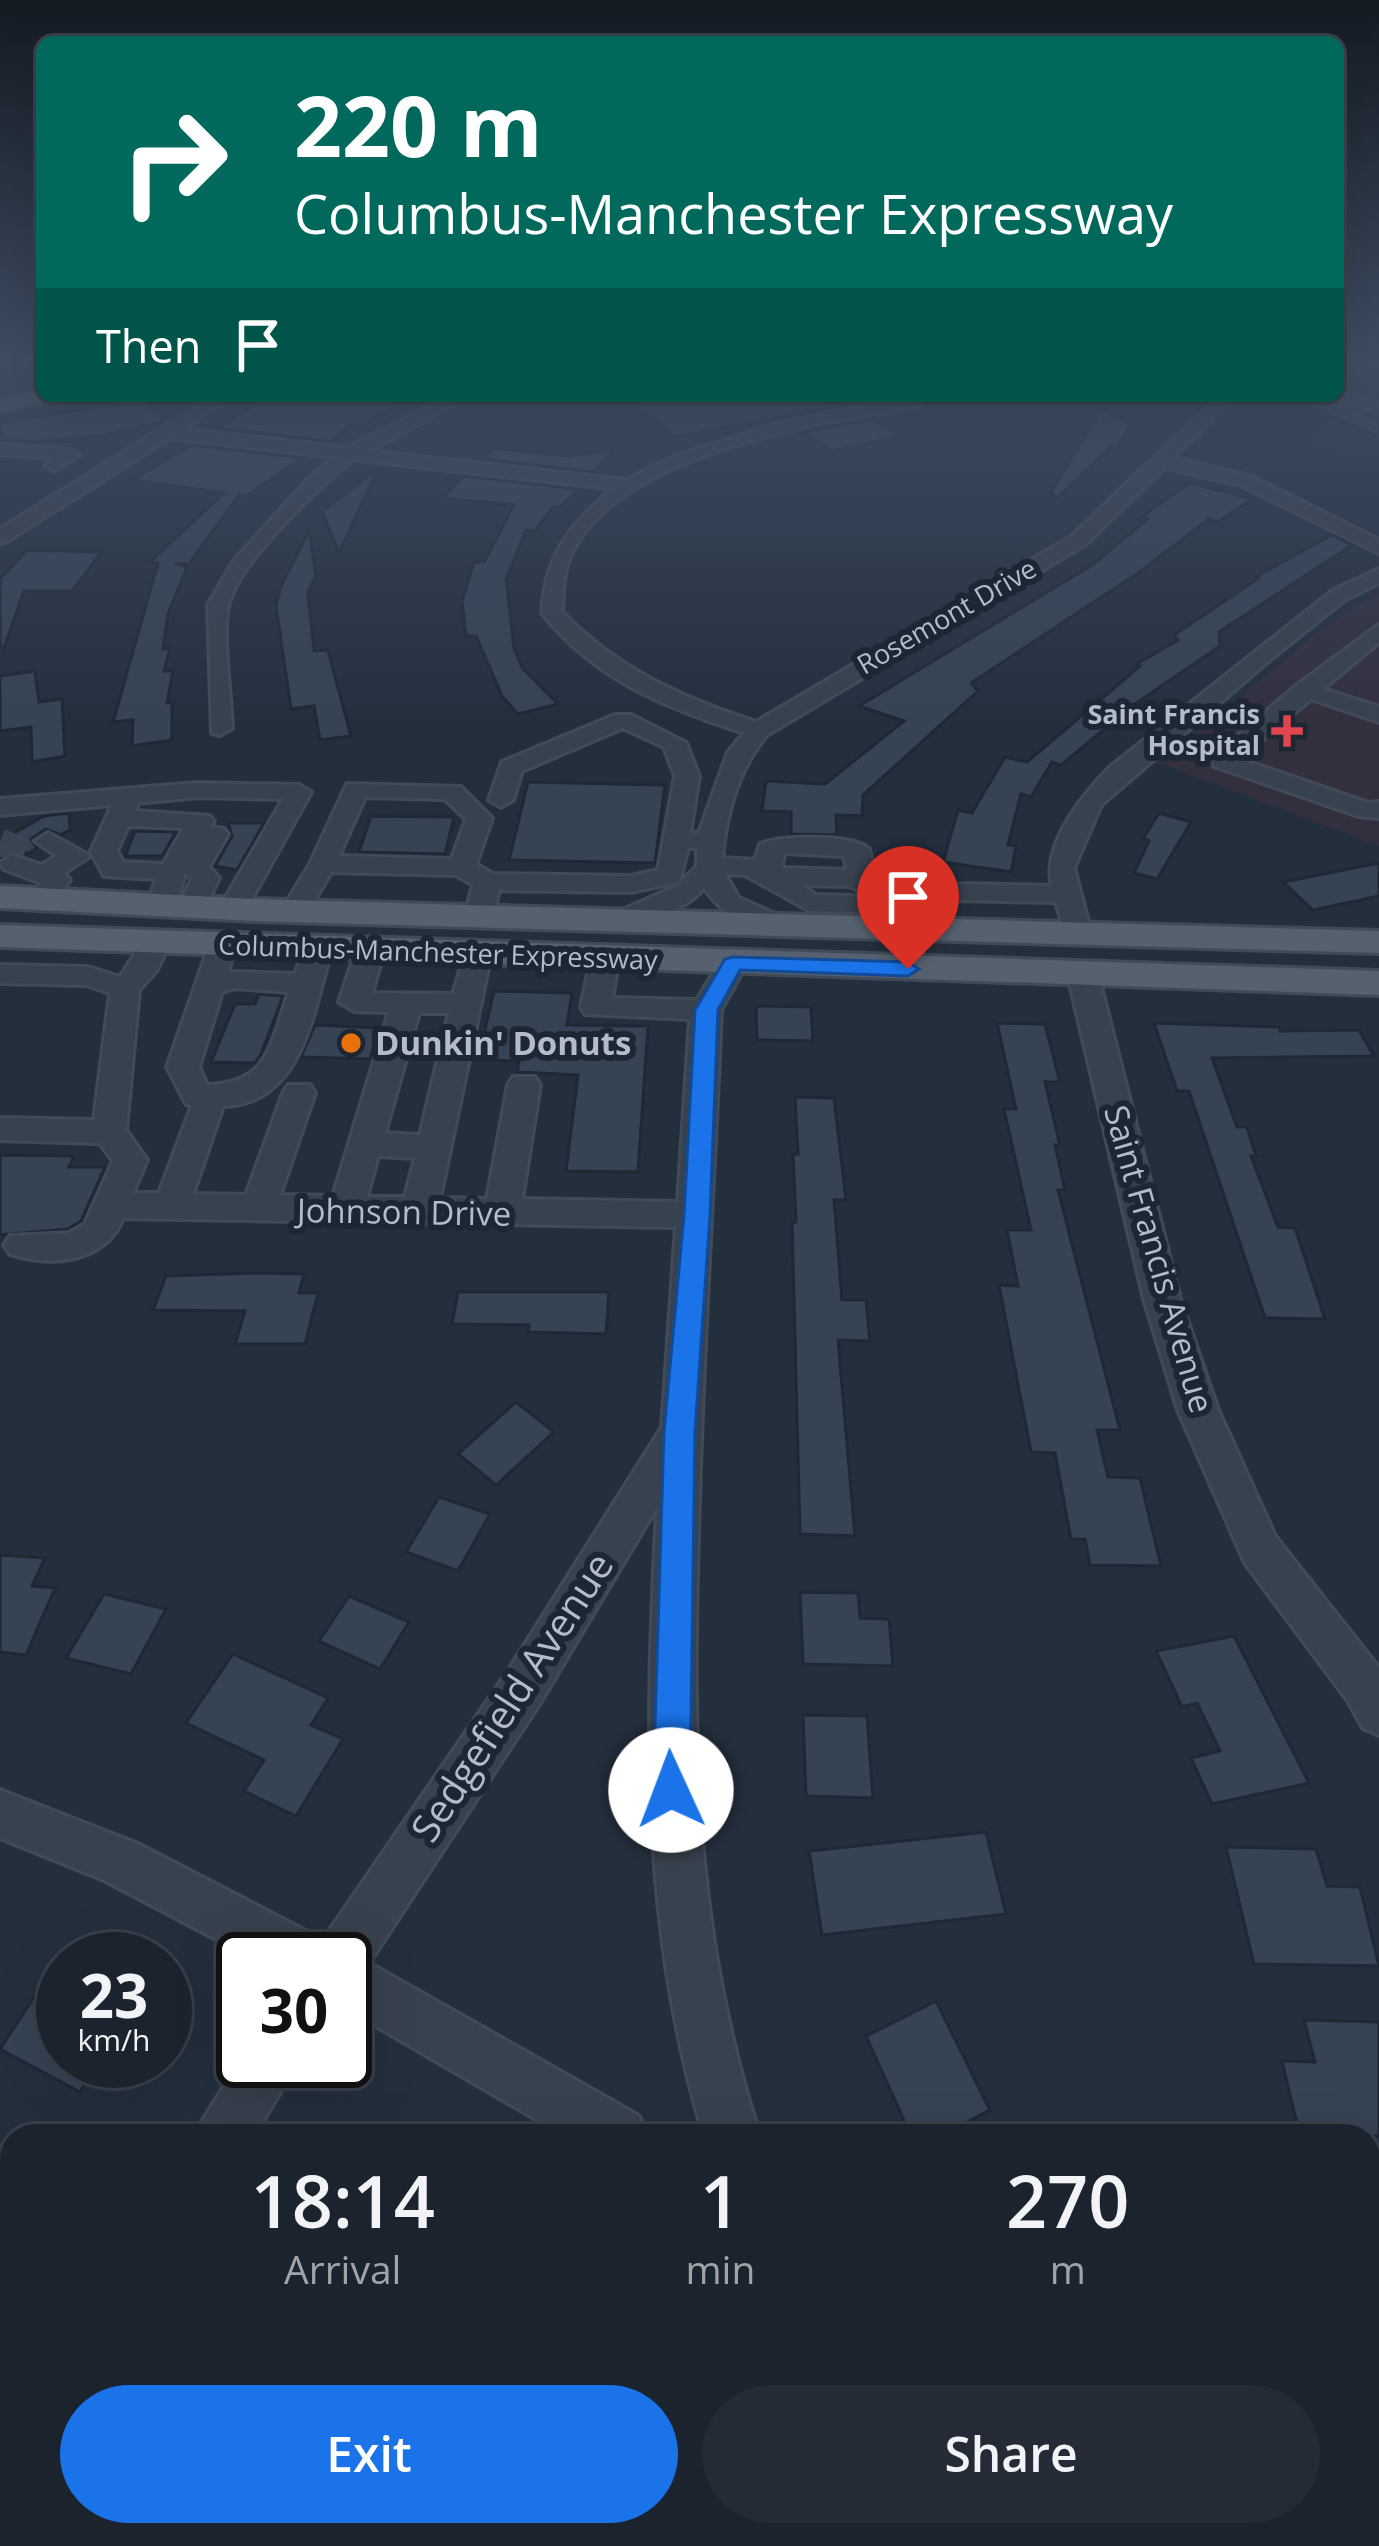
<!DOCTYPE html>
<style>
:root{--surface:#1b232e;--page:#242b36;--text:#f1f3f6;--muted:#a0a4aa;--line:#39404a;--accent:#1a73e8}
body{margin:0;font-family:"Open Sans",sans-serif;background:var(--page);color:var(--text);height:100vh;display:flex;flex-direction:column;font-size:45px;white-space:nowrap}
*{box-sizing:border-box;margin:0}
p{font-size:39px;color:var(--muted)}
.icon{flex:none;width:66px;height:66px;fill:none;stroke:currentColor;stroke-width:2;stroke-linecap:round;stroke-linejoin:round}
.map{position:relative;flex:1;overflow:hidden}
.panel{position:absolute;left:0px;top:2124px;width:1380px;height:423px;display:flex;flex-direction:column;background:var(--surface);border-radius:36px 36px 0 0;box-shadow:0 12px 48px #0002,0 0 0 3px var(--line)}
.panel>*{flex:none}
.hud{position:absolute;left:36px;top:36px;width:1308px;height:366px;border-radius:18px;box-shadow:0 12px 48px #0002,0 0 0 3px var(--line);background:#00695c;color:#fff;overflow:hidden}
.speed{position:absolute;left:36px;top:1932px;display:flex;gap:24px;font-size:60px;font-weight:700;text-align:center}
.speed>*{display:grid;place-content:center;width:156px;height:156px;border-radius:50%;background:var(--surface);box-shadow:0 12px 48px #0002,0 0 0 3px var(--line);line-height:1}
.speed small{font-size:30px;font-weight:400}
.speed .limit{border:6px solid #111;border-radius:18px;background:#fff;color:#111}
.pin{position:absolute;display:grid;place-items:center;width:102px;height:102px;color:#fff;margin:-123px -51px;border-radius:50% 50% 50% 0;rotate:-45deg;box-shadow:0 0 12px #0007}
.pin .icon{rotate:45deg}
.me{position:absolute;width:132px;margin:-66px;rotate:358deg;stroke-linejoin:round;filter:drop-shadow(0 0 9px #0008)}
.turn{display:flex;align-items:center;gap:42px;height:252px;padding:0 60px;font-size:54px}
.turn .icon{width:156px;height:156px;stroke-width:2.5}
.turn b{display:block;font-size:84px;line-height:102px}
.then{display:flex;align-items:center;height:114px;padding:0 60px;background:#0003;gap:24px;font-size:45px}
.eta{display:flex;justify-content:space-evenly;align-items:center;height:204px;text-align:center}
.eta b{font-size:72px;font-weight:600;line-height:84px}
.action{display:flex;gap:24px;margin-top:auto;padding:24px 60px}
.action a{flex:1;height:138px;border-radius:72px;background:var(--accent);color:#fff;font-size:48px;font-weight:600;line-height:138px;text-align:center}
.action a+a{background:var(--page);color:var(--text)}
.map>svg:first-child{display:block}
.medical{fill:#32303f}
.building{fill:#364354;stroke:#1f2835;stroke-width:3}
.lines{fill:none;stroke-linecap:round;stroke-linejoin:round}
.minor-tunnel{stroke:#3a4453;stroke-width:27;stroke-dasharray:27 14;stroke-linecap:butt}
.minor-casing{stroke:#414a57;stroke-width:6}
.major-casing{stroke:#414a57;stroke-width:6}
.minor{fill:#38414e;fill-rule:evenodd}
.major{fill:#56606e;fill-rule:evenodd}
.route{fill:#1a73e8;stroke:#114b97;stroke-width:3}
.health-dot{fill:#e0444e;stroke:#1d2633;stroke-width:4.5}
.food-dot{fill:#e8710a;stroke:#1d2633;stroke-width:4.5}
.labels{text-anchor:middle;stroke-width:12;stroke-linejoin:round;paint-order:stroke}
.far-street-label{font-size:27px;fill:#b4bcc9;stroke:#1d2633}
.far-poi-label{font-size:27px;font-weight:bold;fill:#b4bcc9;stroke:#1d2633;text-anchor:end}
.poi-label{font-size:33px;font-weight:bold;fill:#b4bcc9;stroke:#1d2633;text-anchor:start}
.street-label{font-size:33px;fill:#b4bcc9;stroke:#1d2633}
.near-street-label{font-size:39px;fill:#b4bcc9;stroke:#1d2633}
</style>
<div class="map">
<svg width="1379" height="2546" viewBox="0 0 1379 2546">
<rect width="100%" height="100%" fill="#242f3e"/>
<path class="medical" d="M 1379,593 L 1379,846 L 1159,763 L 1330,623 Z"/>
<g class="building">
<path d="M 134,396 L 142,396 L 163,422 L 105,435 L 35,442 L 6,440 L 0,430 L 0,423 L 115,405 L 110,400 Z"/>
<path d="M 271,396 L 416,396 L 356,427 L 349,426 L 331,441 L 217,428 Z"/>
<path d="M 623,396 L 837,396 L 850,404 L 675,437 Z"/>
<path d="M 1281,396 L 1324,396 L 1379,418 L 1379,436 Z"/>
<path d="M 1101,409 L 1131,423 L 1118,447 L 1111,446 L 1057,498 L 1051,493 Z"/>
<path d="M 873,419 L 899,436 L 832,451 L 802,432 Z"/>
<path d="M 192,445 L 302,458 L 247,496 L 239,495 L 189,564 L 175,563 L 187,567 L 168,614 L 163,649 L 170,648 L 164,671 L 173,671 L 167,703 L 172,703 L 172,740 L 132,746 L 133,720 L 113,722 L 158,563 L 150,562 L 224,493 L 132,480 Z"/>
<path d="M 493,448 L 569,456 L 616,449 L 594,472 L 482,459 Z"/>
<path d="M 378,469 L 339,553 L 322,511 Z"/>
<path d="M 464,476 L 578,489 L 560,507 L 553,507 L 535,531 L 526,530 L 506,579 L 514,648 L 523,669 L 558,704 L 518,714 L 502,696 L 476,636 L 466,636 L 462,601 L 474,562 L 484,562 L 514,505 L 443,498 Z"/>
<path d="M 1190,483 L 1252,499 L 1218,522 L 1209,519 L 1138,573 L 971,683 L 978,691 L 863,795 L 862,816 L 836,815 L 837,835 L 791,834 L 791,812 L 762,811 L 766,781 L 825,784 L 904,721 L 859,706 L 1092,565 L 1148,519 L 1141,517 Z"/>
<path d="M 309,531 L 316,575 L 308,593 L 314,651 L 328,650 L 351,736 L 320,740 L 314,706 L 291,709 L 276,606 L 280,588 Z"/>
<path d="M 1332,535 L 1352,545 L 1219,632 L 1220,646 L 1135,704 L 1061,765 L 1052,762 L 1031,797 L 1021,794 L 1008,845 L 1016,846 L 1011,872 L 943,862 L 958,810 L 972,813 L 1005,757 L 1027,762 L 1140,666 L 1135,665 L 1178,640 L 1174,635 L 1259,578 L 1255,577 Z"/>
<path d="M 27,550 L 102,552 L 72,591 L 24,591 L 4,648 L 0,647 L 0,579 Z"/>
<path d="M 35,671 L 39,702 L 62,699 L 65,756 L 32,762 L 31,727 L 0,731 L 0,676 Z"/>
<path d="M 528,782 L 665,785 L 655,863 L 509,860 Z"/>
<path d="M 69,813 L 70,830 L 60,835 L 46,829 L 31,839 L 37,848 L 29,853 L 11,851 L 0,858 L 0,841 L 44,816 Z"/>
<path d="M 1159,813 L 1191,822 L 1157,879 L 1134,873 L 1149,841 L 1143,839 Z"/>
<path d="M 371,816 L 454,817 L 445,854 L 359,852 Z"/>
<path d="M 228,823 L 264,823 L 237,870 L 215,866 L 232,836 Z"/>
<path d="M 135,831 L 176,832 L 162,856 L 125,856 Z"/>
<path d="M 1379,863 L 1379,896 L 1313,910 L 1283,882 Z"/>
<path d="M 494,991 L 572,993 L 567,1025 L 648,1026 L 638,1172 L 566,1171 L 578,1075 L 517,1072 L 519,1061 L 478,1060 Z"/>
<path d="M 259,994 L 283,996 L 261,1054 L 255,1063 L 211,1062 L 235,1004 L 255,1004 Z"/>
<path d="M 756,1006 L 811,1007 L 813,1041 L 757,1040 Z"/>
<path d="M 997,1023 L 1045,1024 L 1060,1082 L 1045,1082 L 1060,1145 L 1055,1145 L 1065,1190 L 1058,1190 L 1120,1430 L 1097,1430 L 1108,1477 L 1140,1478 L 1161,1566 L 1090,1565 L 1085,1539 L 1071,1539 L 1055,1453 L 1031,1452 L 999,1285 L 1018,1286 L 1007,1230 L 1031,1230 L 1004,1109 L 1016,1109 Z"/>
<path d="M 1154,1023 L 1279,1027 L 1280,1031 L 1359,1030 L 1374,1056 L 1212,1058 L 1237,1127 L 1247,1127 L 1256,1156 L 1251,1156 L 1278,1227 L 1295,1228 L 1325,1319 L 1265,1318 L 1189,1091 L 1177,1091 Z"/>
<path d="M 315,1025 L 379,1028 L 370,1059 L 301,1057 Z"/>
<path d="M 795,1097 L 834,1098 L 846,1200 L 834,1200 L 842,1300 L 866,1300 L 870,1341 L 838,1340 L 855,1536 L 800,1534 L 792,1222 L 796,1222 L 793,1154 L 798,1154 Z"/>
<path d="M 0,1155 L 74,1156 L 69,1167 L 105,1167 L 81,1221 L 68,1229 L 0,1235 Z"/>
<path d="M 257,1273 L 304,1274 L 299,1293 L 318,1293 L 305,1344 L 235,1344 L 245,1311 L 153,1310 L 166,1276 Z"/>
<path d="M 458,1292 L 609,1292 L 606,1334 L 528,1332 L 529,1325 L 452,1324 Z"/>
<path d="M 516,1402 L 554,1432 L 496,1485 L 458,1454 Z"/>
<path d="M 439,1497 L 490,1514 L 458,1571 L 406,1552 Z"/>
<path d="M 0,1555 L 45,1558 L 32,1586 L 55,1588 L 26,1655 L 0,1652 Z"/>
<path d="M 800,1592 L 858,1593 L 860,1618 L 889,1619 L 893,1666 L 803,1664 Z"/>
<path d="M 104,1594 L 166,1609 L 131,1674 L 66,1658 Z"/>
<path d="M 349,1596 L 409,1622 L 380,1669 L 319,1641 Z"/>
<path d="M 1234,1636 L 1309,1783 L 1212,1804 L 1191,1758 L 1220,1751 L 1197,1703 L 1182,1707 L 1156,1651 Z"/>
<path d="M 233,1654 L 328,1698 L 311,1725 L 343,1739 L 296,1816 L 244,1791 L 264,1760 L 186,1723 Z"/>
<path d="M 803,1715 L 867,1716 L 873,1798 L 806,1796 Z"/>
<path d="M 986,1832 L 1006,1914 L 822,1935 L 809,1851 Z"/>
<path d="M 1226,1847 L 1316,1849 L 1327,1886 L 1360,1887 L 1379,1966 L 1254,1964 Z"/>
<path d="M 40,1988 L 63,2002 L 63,2061 L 99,2061 L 80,2092 L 0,2049 Z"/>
<path d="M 936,2001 L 990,2110 L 940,2136 L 911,2136 L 866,2036 Z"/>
<path d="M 1304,2020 L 1379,2022 L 1379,2136 L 1300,2136 L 1282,2061 L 1315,2062 Z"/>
</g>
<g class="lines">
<path class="minor-tunnel" d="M 0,842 L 29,853"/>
<defs>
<g id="minor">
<path d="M 1338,392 L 1379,404 L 1379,414 L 1328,396 L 1338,396 Z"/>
<path d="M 214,396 L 233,396 L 183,429 L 348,448 L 449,396 L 469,396 L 369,451 L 626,480 L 673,457 L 777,424 L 910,396 L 940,396 C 915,412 872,413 842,419 C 757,437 609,469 570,557 C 563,574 563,594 562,612 C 619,670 680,697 756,722 L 1072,536 L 1219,396 L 1236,396 L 1173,458 L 1253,477 L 1379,540 L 1379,553 L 1241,485 L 1165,467 L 1086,544 L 767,735 C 738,769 726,814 722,858 L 755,860 L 760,844 C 781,835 852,834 869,849 L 874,871 L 930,872 L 956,884 L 1052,886 C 1042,844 1082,796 1109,768 L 1332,591 L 1379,569 L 1379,583 L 1346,599 L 1271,659 L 1101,805 L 1074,868 L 1091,933 L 1087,939 L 1067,939 L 1056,902 L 957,900 L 933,914 L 810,911 L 745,875 L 725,874 L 739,898 L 784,918 L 788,924 L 784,930 C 754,937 720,911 704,888 C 690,906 640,931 616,925 L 612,919 L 616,913 L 677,886 L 697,866 L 697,848 L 688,848 L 679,882 L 631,892 L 499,890 L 493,916 L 479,924 L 465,916 L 473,885 L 456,875 L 331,872 L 305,917 L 295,919 L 281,911 L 310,864 L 347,784 L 461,787 L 492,818 L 476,864 L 493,874 L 631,876 L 658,870 L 675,776 L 664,747 L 623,728 L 522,771 L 513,800 L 501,807 L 489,800 L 502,762 L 615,715 L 631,715 L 686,743 L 699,776 L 690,833 L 699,833 L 728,752 L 744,733 C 665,707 595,680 542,613 C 545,557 569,523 614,489 L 353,459 C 319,488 237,562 228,607 C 222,640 231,693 232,728 L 220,735 L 212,733 L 208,605 L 233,562 L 309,478 L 335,457 L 170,438 L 7,541 L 0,543 L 0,529 ZM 365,797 L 445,799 L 466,819 L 452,859 L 339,856 ZM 784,853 L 844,856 L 847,870 L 782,868 ZM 800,885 L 850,886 L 863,893 C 883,887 911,881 932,893 L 926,898 L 816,895 Z"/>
<path d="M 0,444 L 71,450 L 79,455 L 54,471 L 45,466 L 54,459 L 0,454 Z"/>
<path d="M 1379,625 L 1379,642 L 1323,689 L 1379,707 L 1379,722 L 1311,699 L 1240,759 L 1369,803 L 1379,802 L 1379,818 L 1358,816 L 1214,766 L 1214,756 L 1297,685 Z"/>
<path d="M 197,783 L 299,785 L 311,792 L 243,915 L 233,917 L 219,909 L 283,799 L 197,797 L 138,803 L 135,811 L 210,816 L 214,821 L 210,827 L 224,829 L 228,834 L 209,867 L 219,878 L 202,913 L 192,915 L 178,907 L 192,879 L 185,873 L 176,906 L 162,914 L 148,906 L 156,879 L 104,876 L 91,851 L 112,805 L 0,815 L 0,799 ZM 128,826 L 184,828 L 163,864 L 123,862 L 117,851 Z"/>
<path d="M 48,833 L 90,856 L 64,873 L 70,880 L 53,906 L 43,908 L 29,900 L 41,883 L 4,869 L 0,863 L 13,855 L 41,865 L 57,856 L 35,841 Z"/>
<path d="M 156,933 L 170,942 L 157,970 L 139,990 L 126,1130 L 147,1160 L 133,1193 L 159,1193 L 192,1105 L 186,1104 L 167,1067 L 212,938 L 232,938 L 236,944 L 228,972 L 295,974 L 308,942 L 328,942 L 332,948 C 313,1009 304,1104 223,1106 L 193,1194 L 246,1195 L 283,1093 L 288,1085 L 310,1085 L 315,1093 L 280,1195 L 333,1196 L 389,1012 L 354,1011 L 339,1002 L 356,951 L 370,942 L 384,951 L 372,993 L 453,994 L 467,948 L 477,945 L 491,954 L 440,1198 L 487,1199 L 508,1085 L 513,1077 L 535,1077 L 540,1085 L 522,1199 L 678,1202 L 690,1019 L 585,1014 L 581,1007 L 591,959 L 605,950 L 619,959 L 612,998 L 697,1000 L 723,957 L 743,957 L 747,963 L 721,1010 C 714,1186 702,1358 698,1535 C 692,1744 694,1935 760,2136 L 704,2136 C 640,1926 646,1724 657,1507 L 540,1703 L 369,1963 L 639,2116 L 647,2136 L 565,2136 L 345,2008 L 345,1959 L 254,1959 L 104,1880 L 0,1838 L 0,1790 L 138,1844 L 323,1940 L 508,1671 L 662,1427 L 676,1227 L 123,1218 C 105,1262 52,1268 10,1254 L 4,1245 L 10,1236 L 69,1233 L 85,1224 L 113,1161 L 100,1143 L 0,1140 L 0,1118 L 94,1120 L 110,993 L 86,985 L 0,983 L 0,965 L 88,967 L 120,977 L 146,936 ZM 235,988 L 289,992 C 271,1042 270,1084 207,1085 L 199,1067 L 222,992 ZM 419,1013 L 449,1013 L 420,1135 L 385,1133 ZM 378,1156 L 415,1158 L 405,1197 L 367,1197 Z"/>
<path d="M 1083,966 L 1098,975 L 1180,1299 L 1218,1410 L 1275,1536 L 1379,1668 L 1379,1735 L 1363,1728 L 1348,1701 L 1245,1563 L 1178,1410 L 1144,1299 L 1068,975 Z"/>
<path d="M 243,2056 L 243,2061 L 299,2061 L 254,2136 L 193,2136 Z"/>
<path d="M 12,2411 L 12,2487 L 0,2492 L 0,2416 Z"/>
<path d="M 781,2535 L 847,2535 L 848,2546 L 782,2546 Z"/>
<path d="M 1248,2535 L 1327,2535 L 1332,2546 L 1253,2546 Z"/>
</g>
<g id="major">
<path d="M 42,392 L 42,396 L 62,396 L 0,412 L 0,400 Z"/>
<path d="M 0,886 L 255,899 L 1379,931 L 1379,953 L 255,921 L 0,908 Z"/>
<path d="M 0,925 L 1379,971 L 1379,995 L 0,947 Z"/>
</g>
</defs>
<use href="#minor" class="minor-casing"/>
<use href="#major" class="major-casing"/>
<use href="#minor" class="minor"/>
<use href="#major" class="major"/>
</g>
<linearGradient id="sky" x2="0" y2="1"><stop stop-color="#141a22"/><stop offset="0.5" stop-color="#3f4d63"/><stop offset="1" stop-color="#3f4d63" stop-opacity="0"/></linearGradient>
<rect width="1379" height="721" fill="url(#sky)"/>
<path class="route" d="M 733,957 L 908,962 L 919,969 L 908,976 L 740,970 L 718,1010 L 710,1215 L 695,1432 L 690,1790 L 684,1803 L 671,1808 L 659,1803 L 653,1790 L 664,1432 L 684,1215 L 695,1010 L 725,959 Z"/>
<path class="health-dot" d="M1281 713h12v12h12v12h-12v12h-12v-12h-12v-12h12z"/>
<circle class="food-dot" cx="351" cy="1043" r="12"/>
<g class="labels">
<g class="far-street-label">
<text transform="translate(947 617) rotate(-30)" y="9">Rosemont Drive</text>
<text transform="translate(438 953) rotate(2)" y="9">Columbus-Manchester Expressway</text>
</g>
<g class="far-poi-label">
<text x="1260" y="724">Saint Francis<tspan x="1260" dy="31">Hospital</tspan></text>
</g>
<g class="poi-label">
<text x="375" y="1055">Dunkin' Donuts</text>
</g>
<g class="street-label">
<text transform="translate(404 1212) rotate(1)" y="12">Johnson Drive</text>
<text transform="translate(1159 1259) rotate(74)" y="12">Saint Francis Avenue</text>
</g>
<g class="near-street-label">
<text transform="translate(512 1697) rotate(-57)" y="14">Sedgefield Avenue</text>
</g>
</g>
</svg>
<div class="speed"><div>23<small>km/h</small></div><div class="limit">30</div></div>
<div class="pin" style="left:908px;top:969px;background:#d93025"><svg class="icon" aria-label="arrive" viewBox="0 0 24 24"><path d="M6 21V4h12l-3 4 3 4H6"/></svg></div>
<svg class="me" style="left:671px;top:1790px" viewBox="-20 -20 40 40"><circle r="19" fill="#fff"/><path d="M0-13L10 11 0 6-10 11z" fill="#1a73e8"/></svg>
<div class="hud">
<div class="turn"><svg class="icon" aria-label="right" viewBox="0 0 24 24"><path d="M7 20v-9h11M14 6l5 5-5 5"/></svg><div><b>220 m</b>Columbus-Manchester Expressway</div></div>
<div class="then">Then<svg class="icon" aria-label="arrive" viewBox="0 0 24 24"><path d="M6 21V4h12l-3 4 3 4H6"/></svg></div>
</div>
<section class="panel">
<div class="eta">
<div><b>18:14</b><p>Arrival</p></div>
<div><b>1</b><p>min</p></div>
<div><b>270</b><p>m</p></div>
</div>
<div class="action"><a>Exit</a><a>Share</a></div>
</section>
</div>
